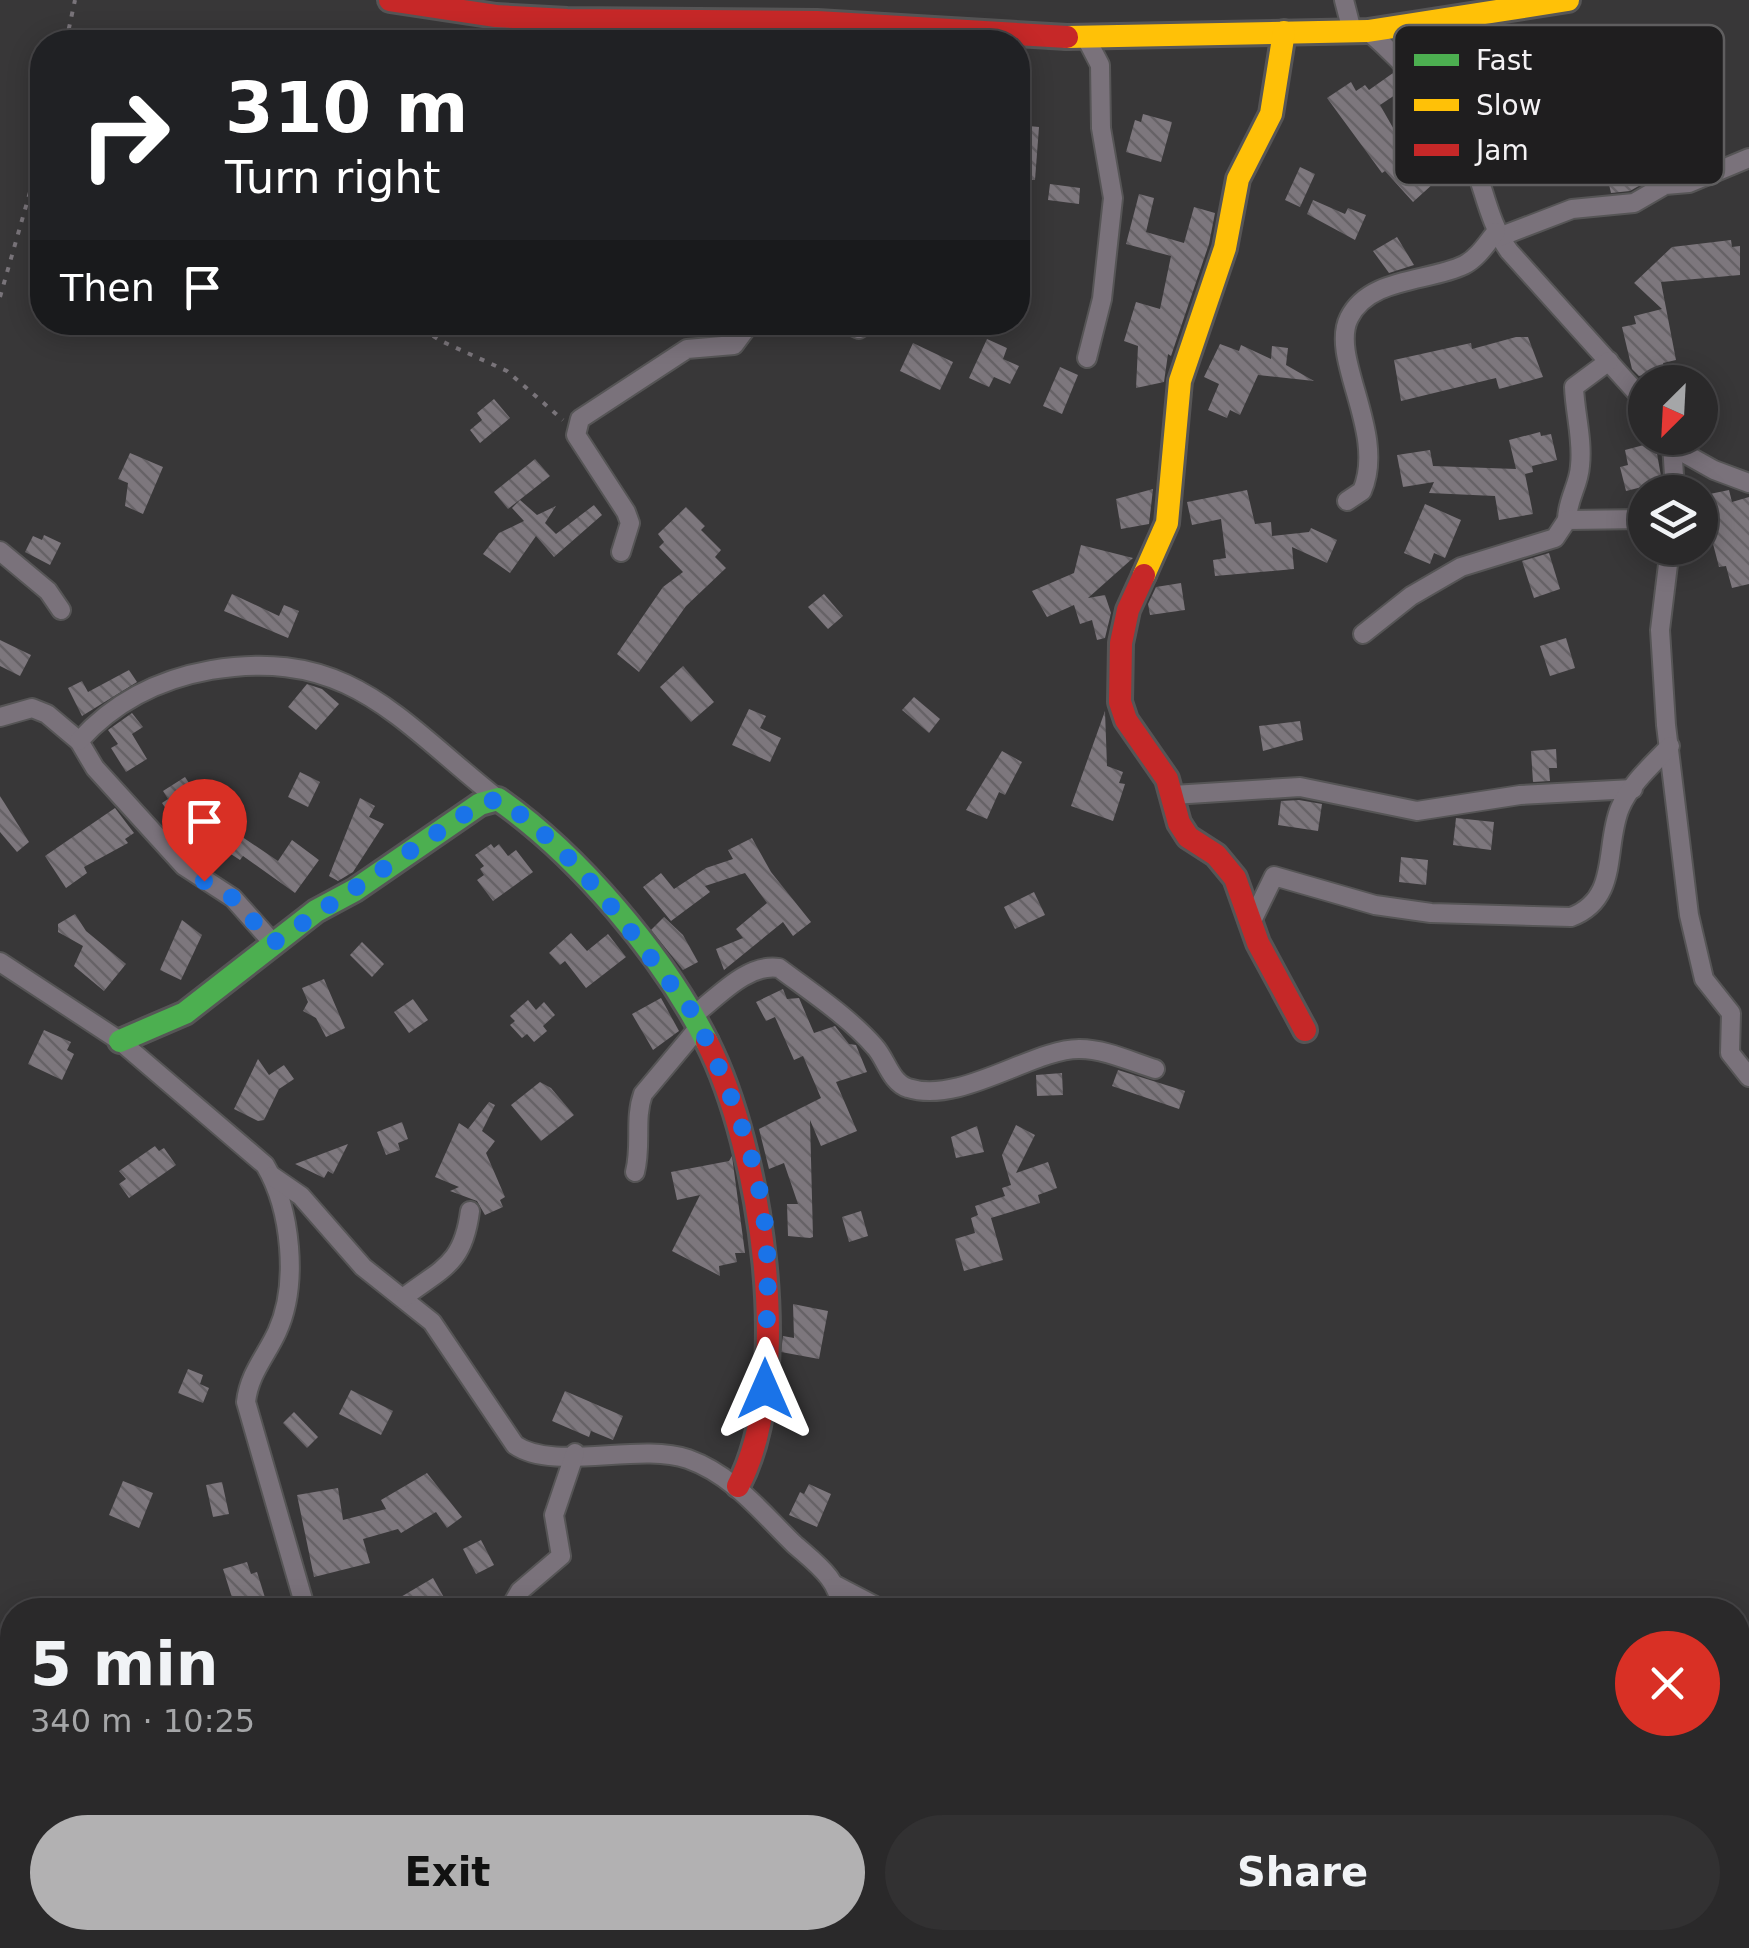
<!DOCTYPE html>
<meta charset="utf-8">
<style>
:root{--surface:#2a292a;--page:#323132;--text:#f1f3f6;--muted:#a5a6a8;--line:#464547;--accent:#b2b1b2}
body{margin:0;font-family:"DejaVu Sans",sans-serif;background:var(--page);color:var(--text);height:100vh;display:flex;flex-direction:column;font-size:38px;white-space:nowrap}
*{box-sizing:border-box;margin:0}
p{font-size:32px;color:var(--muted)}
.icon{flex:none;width:55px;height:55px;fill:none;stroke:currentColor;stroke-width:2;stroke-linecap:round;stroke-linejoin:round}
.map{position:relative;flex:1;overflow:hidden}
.side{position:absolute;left:0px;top:1598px;width:1750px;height:352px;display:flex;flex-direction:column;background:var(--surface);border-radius:40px 40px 0 0;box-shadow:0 5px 25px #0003,0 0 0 2px var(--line)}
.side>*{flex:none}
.top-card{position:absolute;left:30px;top:30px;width:1000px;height:305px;border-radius:40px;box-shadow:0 5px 25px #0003,0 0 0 2px var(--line);background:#202124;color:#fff;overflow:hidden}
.needle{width:65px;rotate:204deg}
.buttons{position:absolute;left:1628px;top:365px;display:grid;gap:20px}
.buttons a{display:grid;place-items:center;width:90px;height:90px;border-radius:50%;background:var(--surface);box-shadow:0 5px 25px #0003,0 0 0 2px var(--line);font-size:50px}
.pin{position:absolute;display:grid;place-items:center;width:85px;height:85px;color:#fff;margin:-102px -42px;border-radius:50% 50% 50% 0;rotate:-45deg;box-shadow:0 0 10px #0007}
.pin .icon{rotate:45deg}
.me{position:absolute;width:110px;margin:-55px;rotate:0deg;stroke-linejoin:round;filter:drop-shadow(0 0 8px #0008)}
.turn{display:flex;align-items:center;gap:35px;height:210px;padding:0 30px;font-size:45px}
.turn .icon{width:130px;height:130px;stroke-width:2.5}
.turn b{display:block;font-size:70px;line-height:85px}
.then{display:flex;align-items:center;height:95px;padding:0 30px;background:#0003;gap:20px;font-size:38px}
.round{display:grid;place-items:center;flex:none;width:105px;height:105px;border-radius:52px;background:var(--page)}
.head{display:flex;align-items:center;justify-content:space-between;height:170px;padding:0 30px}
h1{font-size:60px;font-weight:600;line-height:75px}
.cta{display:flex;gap:20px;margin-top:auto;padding:20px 30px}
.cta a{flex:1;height:115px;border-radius:60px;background:var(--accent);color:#111;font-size:40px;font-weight:600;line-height:115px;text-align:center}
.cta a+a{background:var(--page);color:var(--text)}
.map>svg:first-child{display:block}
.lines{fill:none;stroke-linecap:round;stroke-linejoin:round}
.stream{stroke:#5b7356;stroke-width:6}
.building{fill:url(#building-back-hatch)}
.street-casing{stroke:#565556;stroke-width:22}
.fast-casing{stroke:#565556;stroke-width:28}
.slow-casing{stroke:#565556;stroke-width:28}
.jam-casing{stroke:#565556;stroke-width:28}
.path{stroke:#79747a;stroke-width:4;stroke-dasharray:5 8;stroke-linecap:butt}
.street{stroke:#7a727b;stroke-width:18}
.fast{stroke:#4caf50;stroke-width:22}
.slow{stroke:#ffc107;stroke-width:22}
.jam{stroke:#c62828;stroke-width:22}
.route{stroke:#1a73e8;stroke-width:18;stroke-dasharray:0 32.4}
.key{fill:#1f1e1f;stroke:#5f5e5f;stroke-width:2.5}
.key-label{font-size:28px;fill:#f4f2f4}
</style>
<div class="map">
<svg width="1749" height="1948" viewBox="0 0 1749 1948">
<defs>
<pattern id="building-back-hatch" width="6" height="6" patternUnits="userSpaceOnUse" patternTransform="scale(2.5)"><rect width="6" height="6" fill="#7d777d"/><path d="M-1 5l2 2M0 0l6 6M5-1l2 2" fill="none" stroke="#666266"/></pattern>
</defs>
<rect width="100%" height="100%" fill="#383738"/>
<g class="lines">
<g class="stream">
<path d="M 1738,1844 L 1749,1842"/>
<path d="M 1441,1948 L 1463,1938"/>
</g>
</g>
<g class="building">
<path d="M 1393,73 L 1407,87 L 1380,105 L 1408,154 L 1434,183 L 1413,202 L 1385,171 L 1382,173 L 1327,98 L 1351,82 L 1356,91 L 1365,85 L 1369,90 Z"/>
<path d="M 1143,114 L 1172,122 L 1161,162 L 1126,152 L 1135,120 L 1141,122 Z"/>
<path d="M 1018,125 L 1039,127 L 1035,180 L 1018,179 Z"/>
<path d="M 1641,155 L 1649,180 L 1630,191 L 1611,193 L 1604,163 Z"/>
<path d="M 1300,167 L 1315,174 L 1300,207 L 1285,200 Z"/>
<path d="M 1050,184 L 1080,188 L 1079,204 L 1048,200 Z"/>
<path d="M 1139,194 L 1154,198 L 1146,232 L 1184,243 L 1194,207 L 1215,213 L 1209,244 L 1171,356 L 1168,354 L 1164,382 L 1136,388 L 1138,346 L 1124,341 L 1136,302 L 1160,309 L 1171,256 L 1126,244 Z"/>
<path d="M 1313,200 L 1345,214 L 1348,208 L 1366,215 L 1355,240 L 1307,214 Z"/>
<path d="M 1397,237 L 1414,265 L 1389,273 L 1373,251 Z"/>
<path d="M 1731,240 L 1732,247 L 1740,246 L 1740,275 L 1661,282 L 1676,360 L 1663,363 L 1665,370 L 1639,376 L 1632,369 L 1622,327 L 1636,324 L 1634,316 L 1662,309 L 1634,283 L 1672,247 Z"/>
<path d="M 1516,337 L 1528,337 L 1543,377 L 1499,389 L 1496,378 L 1401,401 L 1394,360 L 1471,343 L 1472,349 Z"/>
<path d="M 987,339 L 1007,348 L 1003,359 L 1019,366 L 1010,384 L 994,377 L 989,387 L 969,378 Z"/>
<path d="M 913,343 L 953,362 L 940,390 L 900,371 Z"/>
<path d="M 1220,344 L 1239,351 L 1241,345 L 1271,359 L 1272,346 L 1288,348 L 1286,365 L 1314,381 L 1258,375 L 1240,415 L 1230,410 L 1227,418 L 1208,410 L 1219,384 L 1204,377 Z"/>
<path d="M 1060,367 L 1078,375 L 1062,414 L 1043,406 Z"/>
<path d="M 494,399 L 510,418 L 480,443 L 470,430 L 482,420 L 477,413 Z"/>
<path d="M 1540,432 L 1541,436 L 1551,434 L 1557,460 L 1532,466 L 1533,472 L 1525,474 L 1533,514 L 1499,520 L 1495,496 L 1429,493 L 1434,482 L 1403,487 L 1397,455 L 1430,450 L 1433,466 L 1516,469 L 1509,440 Z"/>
<path d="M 1655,442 L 1662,482 L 1626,491 L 1620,467 L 1628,465 L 1625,450 Z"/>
<path d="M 130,453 L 163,467 L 143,514 L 125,506 L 128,483 L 118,479 Z"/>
<path d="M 535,459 L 550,476 L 508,509 L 494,492 Z"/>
<path d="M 1153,489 L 1149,524 L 1121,529 L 1116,499 Z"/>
<path d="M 1247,490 L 1255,524 L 1271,522 L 1272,536 L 1309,532 L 1311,528 L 1337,540 L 1327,563 L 1292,547 L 1294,569 L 1215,576 L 1213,560 L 1226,558 L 1221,519 L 1192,525 L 1187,502 Z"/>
<path d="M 1729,490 L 1732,502 L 1749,497 L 1749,584 L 1732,588 L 1726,566 L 1719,567 L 1711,536 L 1702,538 L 1700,529 L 1700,496 Z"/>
<path d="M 520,500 L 537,515 L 556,506 L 545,523 L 556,534 L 594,505 L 602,515 L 554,557 L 536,536 L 510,573 L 483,554 L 499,533 L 524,521 L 512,508 Z"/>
<path d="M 1425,504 L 1461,520 L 1445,558 L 1434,553 L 1430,564 L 1404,553 Z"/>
<path d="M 686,507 L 705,526 L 701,530 L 721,550 L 715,557 L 726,568 L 686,606 L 639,672 L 617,654 L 663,587 L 683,572 L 659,547 L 664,542 L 658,534 Z"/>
<path d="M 44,535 L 61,543 L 50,565 L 25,552 L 33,536 L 42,540 Z"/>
<path d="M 1081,545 L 1133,558 L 1088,598 L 1105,595 L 1111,613 L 1105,638 L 1097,640 L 1092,620 L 1080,624 L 1074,605 L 1047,617 L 1032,591 L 1074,573 Z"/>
<path d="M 1549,553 L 1560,589 L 1534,598 L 1522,561 Z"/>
<path d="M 1181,583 L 1185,610 L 1150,615 L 1148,604 L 1156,587 Z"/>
<path d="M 232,594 L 279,616 L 284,605 L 299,611 L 288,638 L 224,611 Z"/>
<path d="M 824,594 L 843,616 L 828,629 L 808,607 Z"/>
<path d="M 1566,638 L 1575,668 L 1550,676 L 1540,646 Z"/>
<path d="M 0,640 L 31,655 L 20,676 L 0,666 Z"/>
<path d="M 683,666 L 714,702 L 691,722 L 660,687 Z"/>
<path d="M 129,670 L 137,682 L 82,716 L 68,688 L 82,681 L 88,692 Z"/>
<path d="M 307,684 L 322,689 L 339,704 L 316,730 L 288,707 Z"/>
<path d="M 914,697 L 940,719 L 929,733 L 902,710 Z"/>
<path d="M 749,709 L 766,716 L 760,728 L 781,738 L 770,762 L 732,745 Z"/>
<path d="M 1105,711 L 1107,766 L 1123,772 L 1119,783 L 1125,784 L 1113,821 L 1071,806 Z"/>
<path d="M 132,713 L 143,727 L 132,734 L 147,759 L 126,772 L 111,748 L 118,744 L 108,730 Z"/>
<path d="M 1300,721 L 1303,740 L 1263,751 L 1259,726 Z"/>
<path d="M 1556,749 L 1557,768 L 1549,768 L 1550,781 L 1533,782 L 1531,751 Z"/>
<path d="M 1002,751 L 1022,762 L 1005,795 L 999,792 L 987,819 L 966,810 Z"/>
<path d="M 300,772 L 320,782 L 308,807 L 288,797 Z"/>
<path d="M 185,777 L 211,816 L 219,809 L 231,822 L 226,826 L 278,861 L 292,840 L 319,860 L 295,893 L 243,856 L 240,860 L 211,841 L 197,853 L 162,803 L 168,799 L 163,791 Z"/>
<path d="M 0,796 L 29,842 L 17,852 L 0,832 Z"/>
<path d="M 360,798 L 375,806 L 369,817 L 384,824 L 353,872 L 338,881 L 329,876 Z"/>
<path d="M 1299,800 L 1322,804 L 1318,831 L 1278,825 L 1281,801 Z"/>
<path d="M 115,808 L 134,833 L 125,839 L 128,843 L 84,867 L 87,873 L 66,888 L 45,856 Z"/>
<path d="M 1456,818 L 1494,822 L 1491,850 L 1453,845 Z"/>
<path d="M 752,838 L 771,872 L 811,922 L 793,936 L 783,922 L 724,970 L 716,949 L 743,938 L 736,929 L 767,903 L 745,873 L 705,886 L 710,892 L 671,921 L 643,887 L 661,873 L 674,889 L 706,868 L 733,859 L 728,850 Z"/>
<path d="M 491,844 L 494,848 L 499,844 L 508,856 L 516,850 L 533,872 L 493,901 L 477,880 L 484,875 L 480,869 L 484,866 L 475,855 Z"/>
<path d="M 1401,857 L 1428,860 L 1426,885 L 1399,882 Z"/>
<path d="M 1034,892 L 1045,915 L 1015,929 L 1004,907 Z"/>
<path d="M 75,914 L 86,931 L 126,964 L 104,991 L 74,966 L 83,946 L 58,932 L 58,924 Z"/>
<path d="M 664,917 L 683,935 L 698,962 L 683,970 L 651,930 Z"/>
<path d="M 182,920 L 202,935 L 181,980 L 160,970 Z"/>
<path d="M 571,933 L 587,951 L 608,934 L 626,957 L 586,988 L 565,961 L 560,965 L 549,953 Z"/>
<path d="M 362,942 L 384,964 L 372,977 L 350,955 Z"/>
<path d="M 324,979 L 345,1028 L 326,1037 L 316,1018 L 303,1011 L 308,1002 L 302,988 Z"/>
<path d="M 783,989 L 787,999 L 799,998 L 814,1033 L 835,1026 L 849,1044 L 856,1045 L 867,1072 L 836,1082 L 857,1131 L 821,1146 L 810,1120 L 813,1237 L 810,1238 L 788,1236 L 787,1204 L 798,1204 L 784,1163 L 769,1169 L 759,1129 L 821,1098 L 803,1056 L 794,1060 L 775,1017 L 766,1021 L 756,1002 Z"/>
<path d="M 661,998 L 679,1031 L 653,1050 L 632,1014 Z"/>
<path d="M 413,999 L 428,1020 L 409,1033 L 394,1012 Z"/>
<path d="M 528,1000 L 536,1010 L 544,1002 L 555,1015 L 543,1026 L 547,1031 L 534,1042 L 527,1034 L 522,1038 L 510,1025 L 515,1021 L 510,1016 Z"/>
<path d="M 44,1030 L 71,1042 L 67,1050 L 74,1054 L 62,1080 L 28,1064 Z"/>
<path d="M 258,1059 L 269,1075 L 284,1065 L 294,1079 L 279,1089 L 264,1120 L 258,1121 L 234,1109 Z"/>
<path d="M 1118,1070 L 1185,1091 L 1179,1109 L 1112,1086 Z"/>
<path d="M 1062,1073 L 1063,1095 L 1037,1096 L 1036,1075 Z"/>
<path d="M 540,1082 L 551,1088 L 574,1115 L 541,1141 L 511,1105 Z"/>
<path d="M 489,1102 L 495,1105 L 482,1131 L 495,1141 L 486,1153 L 505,1197 L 500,1200 L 503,1207 L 485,1215 L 477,1201 L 450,1191 L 459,1187 L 435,1177 L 459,1123 L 468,1129 Z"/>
<path d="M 402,1122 L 408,1139 L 398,1143 L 400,1150 L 386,1155 L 377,1132 Z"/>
<path d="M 1016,1125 L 1035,1135 L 1016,1173 L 1048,1162 L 1057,1188 L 1038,1195 L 1040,1203 L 991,1218 L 1003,1260 L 964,1271 L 955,1239 L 975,1233 L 971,1218 L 978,1215 L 975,1206 L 1005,1196 L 1002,1188 L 1011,1185 L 1002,1155 Z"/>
<path d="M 977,1126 L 984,1152 L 956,1158 L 951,1137 Z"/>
<path d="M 348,1144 L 333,1174 L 328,1171 L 324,1178 L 295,1164 Z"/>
<path d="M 155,1146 L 159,1151 L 164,1148 L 176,1165 L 129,1198 L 119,1184 L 126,1179 L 119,1171 Z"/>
<path d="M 732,1156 L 745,1253 L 735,1253 L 737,1262 L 719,1266 L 720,1276 L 672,1251 L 700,1195 L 677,1200 L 671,1172 L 729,1161 Z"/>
<path d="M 861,1211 L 868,1236 L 849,1242 L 842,1217 Z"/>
<path d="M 793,1304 L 828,1311 L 819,1359 L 781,1352 L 783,1336 L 794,1338 Z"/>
<path d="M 188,1369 L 203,1375 L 200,1384 L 209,1388 L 203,1403 L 178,1393 Z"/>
<path d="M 351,1390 L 393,1411 L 381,1435 L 339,1414 Z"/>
<path d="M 565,1391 L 623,1416 L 613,1440 L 591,1431 L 589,1437 L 552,1421 Z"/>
<path d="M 294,1412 L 318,1437 L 307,1448 L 283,1423 Z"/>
<path d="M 427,1473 L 462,1517 L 447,1528 L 436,1512 L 401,1533 L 398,1529 L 363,1539 L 370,1563 L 314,1577 L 297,1495 L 338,1488 L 343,1520 L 386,1509 L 381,1500 Z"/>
<path d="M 123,1481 L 153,1493 L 139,1528 L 109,1515 Z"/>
<path d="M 222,1482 L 229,1514 L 213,1517 L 206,1485 Z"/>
<path d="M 809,1484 L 831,1494 L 817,1527 L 789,1515 L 800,1492 L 804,1494 Z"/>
<path d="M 481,1540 L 494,1565 L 476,1574 L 463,1549 Z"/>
<path d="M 247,1562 L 251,1574 L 257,1572 L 267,1604 L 241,1610 L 239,1603 L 234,1604 L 223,1569 Z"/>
<path d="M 433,1578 L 446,1601 L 429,1610 L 406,1610 L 399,1598 Z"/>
</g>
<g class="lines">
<defs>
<g id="street">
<path d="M 1344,0 L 1352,31"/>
<path d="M 817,22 L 818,42"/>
<path d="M 1368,31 C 1401,60 1450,111 1468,150 C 1484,184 1487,220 1509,251 L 1645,402"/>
<path d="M 1086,38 L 1100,65 L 1101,128 L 1113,198 L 1102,299 L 1087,358"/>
<path d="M 1499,237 L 1572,209 L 1634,203 L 1665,185 L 1689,183 L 1749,158"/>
<path d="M 844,322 L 859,329"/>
<path d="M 1672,443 L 1675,492"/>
<path d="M 1673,447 L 1714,470 L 1749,483"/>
<path d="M 1347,501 L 1362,491 C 1387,433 1329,358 1349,318 C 1369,277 1429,282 1464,265 C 1478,258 1487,243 1496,232"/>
<path d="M 1567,520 C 1567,500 1579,485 1580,466 C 1583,439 1575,414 1574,387 L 1609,361"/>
<path d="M 1670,548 L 1660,630 L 1666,725 L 1689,915 L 1704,979 L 1731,1013 L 1730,1053 L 1749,1077"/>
<path d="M 0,551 L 48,591 L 61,610"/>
<path d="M 621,552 L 630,523 L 626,512 L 576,435 L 580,419 L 687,349 L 734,345 L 751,322"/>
<path d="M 1363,634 L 1411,596 L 1461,567 L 1555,538 L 1567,520 L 1645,519"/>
<path d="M 0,717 L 32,708 L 47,714 L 79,741 L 95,768 L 184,866 L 233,898 L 273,943"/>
<path d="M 79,741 C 114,702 160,679 211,670 C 350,647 399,721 498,799"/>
<path d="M 1173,795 L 1300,787 L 1417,811 L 1520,795 L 1633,789"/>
<path d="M 1252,921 L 1274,876 L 1375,905 L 1431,913 L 1571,917 C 1620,899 1604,846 1620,808 C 1630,784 1653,764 1670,746"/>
<path d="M 0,962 L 120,1041 L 265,1165 C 291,1209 299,1284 277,1332 C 266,1356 249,1374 246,1402 L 306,1610"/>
<path d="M 694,1015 C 718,997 747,963 779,968 C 811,992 849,1017 875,1047 C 886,1059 891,1083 908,1088 C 961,1105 1034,1048 1080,1049 C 1105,1049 1132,1062 1155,1069"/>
<path d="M 635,1172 C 642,1145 634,1119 643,1094 L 699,1027"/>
<path d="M 272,1176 L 301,1196 L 363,1267 L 432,1322 L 515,1445 C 554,1472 639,1442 688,1459 C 733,1475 761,1512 794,1544 C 814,1562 842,1581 840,1610"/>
<path d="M 403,1298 C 442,1268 463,1265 470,1211"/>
<path d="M 837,1586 L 883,1610"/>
<path d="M 509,1610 L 520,1591 L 561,1556 L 554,1515 L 575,1453"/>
<path d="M 450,1938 L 462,1948"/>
<path d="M 189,1948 L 199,1938"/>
<path d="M 1102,1948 L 1108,1938"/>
</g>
<path id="fast" d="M 120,1041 L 185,1013 L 316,911 L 355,890 L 480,804 L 498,799 C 578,855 663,955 707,1042"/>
<g id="slow">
<path d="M 1067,37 L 1368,31 L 1568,0"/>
<path d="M 1144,575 L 1167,523 L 1180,381 L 1225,248 L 1238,179 L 1271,114 L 1284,32"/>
</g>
<g id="jam">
<path d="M 390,0 L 496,16 L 567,20 L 817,22 L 1067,37"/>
<path d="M 1144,575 L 1128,610 L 1121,643 L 1120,702 L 1126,720 L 1167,779 L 1179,823 L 1188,837 L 1216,855 L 1235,878 L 1258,943 L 1305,1030"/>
<path d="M 707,1042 C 761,1149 796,1377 738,1486"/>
</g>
</defs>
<use href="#street" class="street-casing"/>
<use href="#fast" class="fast-casing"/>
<use href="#slow" class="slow-casing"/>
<use href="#jam" class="jam-casing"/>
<g class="path">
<path d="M 66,42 L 75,0"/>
<path d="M 0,297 L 42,150"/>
<path d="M 411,322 L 441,341 L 507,371 L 563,420"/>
</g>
<use href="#street" class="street"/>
<use href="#fast" class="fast"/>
<use href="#slow" class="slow"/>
<use href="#jam" class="jam"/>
</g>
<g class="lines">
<path class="route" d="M 204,881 L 233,898 L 273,943 L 480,804 L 498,799 C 563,840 614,909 660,970 C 671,986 687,1001 696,1019 C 724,1074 749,1137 761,1198 C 773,1260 765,1326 765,1389"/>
</g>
<rect x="1394" y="25" width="330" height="160" rx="15" class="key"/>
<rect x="1414" y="54" width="45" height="12" fill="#4caf50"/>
<rect x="1414" y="99" width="45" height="12" fill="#ffc107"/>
<rect x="1414" y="144" width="45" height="12" fill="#c62828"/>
<g class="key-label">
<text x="1476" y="70">Fast</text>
<text x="1476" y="115">Slow</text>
<text x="1476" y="160">Jam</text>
</g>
</svg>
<div class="buttons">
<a><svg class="needle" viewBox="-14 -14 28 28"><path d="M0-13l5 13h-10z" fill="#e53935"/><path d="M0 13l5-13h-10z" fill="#a5a6a8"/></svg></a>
<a><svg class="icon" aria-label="layers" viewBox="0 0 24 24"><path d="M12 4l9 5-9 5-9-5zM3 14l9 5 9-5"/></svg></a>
</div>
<div class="pin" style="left:204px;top:881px;background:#d93025"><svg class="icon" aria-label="arrive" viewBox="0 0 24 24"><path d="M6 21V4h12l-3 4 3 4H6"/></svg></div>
<svg class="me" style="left:765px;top:1389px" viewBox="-20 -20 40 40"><path d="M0-17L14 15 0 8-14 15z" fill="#1a73e8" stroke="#fff" stroke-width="4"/></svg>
<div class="top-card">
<div class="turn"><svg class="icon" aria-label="right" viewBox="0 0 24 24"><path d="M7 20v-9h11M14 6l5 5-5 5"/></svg><div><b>310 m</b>Turn right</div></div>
<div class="then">Then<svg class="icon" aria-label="arrive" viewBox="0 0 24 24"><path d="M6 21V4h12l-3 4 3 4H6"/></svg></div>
</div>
<section class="side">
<div class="head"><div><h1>5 min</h1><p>340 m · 10:25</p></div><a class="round" style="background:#d93025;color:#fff"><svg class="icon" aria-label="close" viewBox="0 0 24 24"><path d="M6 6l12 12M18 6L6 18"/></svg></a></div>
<div class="cta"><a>Exit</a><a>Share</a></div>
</section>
</div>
